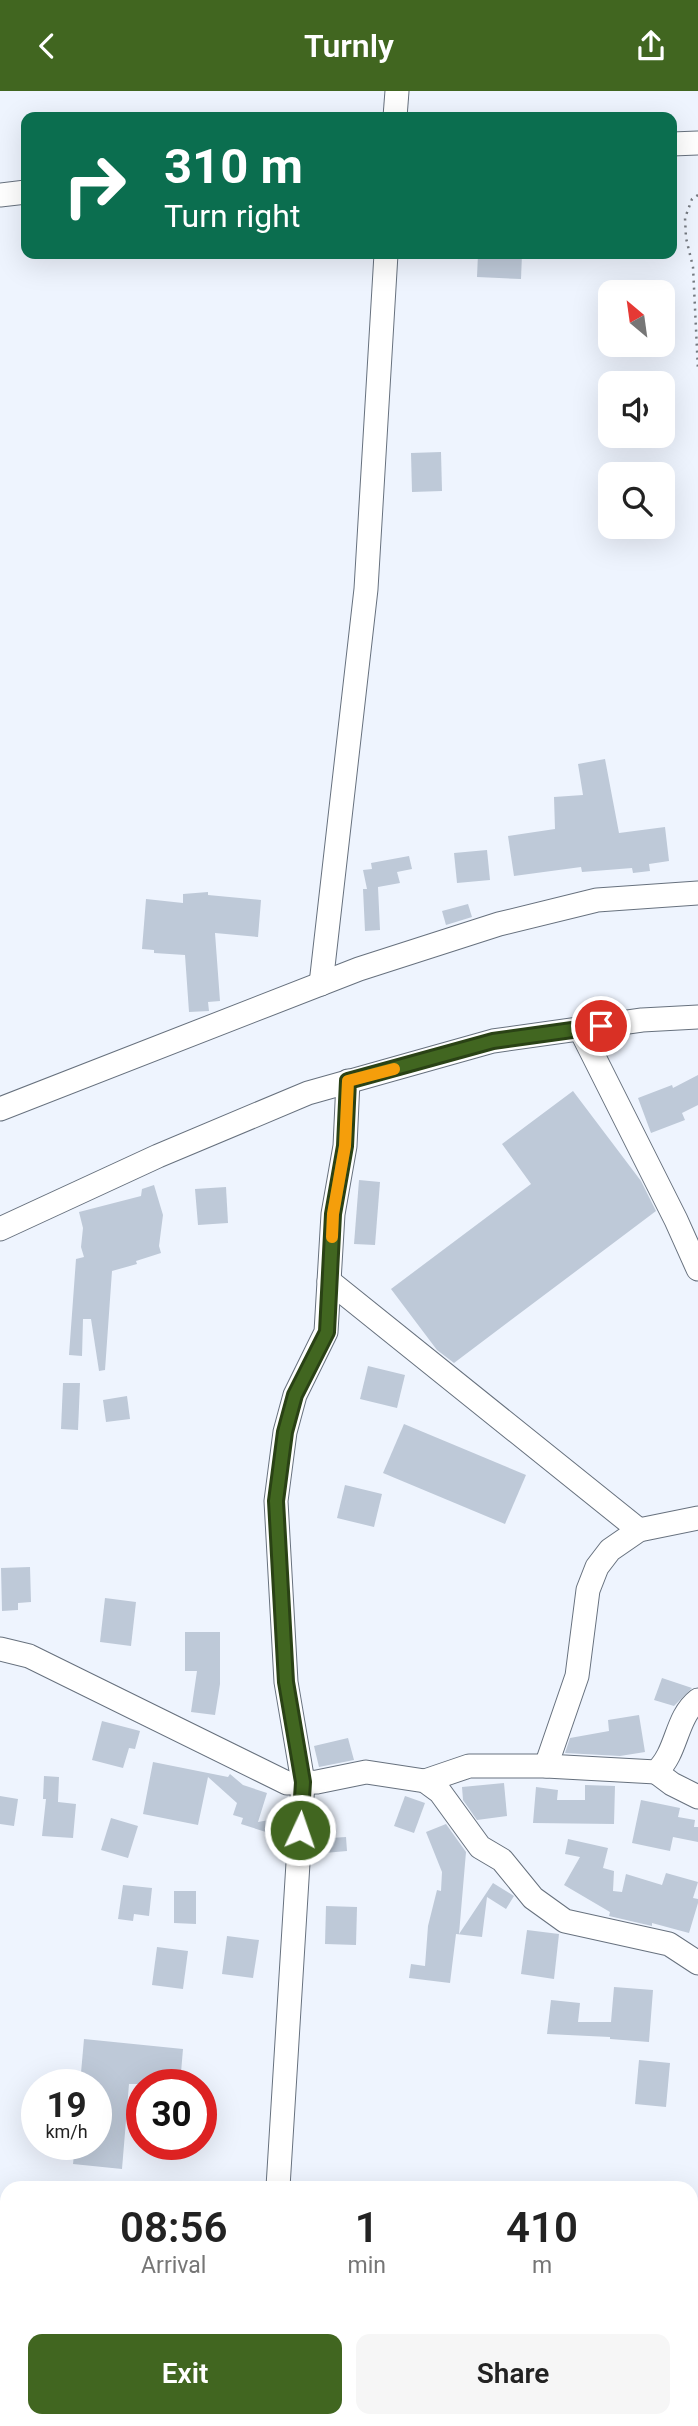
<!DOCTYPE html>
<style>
:root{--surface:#fff;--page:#f6f6f6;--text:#222;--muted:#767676;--accent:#416620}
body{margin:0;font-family:Roboto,sans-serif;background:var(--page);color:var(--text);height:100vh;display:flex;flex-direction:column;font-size:26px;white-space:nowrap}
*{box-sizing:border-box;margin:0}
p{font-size:23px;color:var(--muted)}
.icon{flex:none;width:38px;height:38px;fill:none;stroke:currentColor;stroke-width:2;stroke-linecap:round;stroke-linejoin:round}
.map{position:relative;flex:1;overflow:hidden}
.details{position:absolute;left:0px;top:2090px;width:698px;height:247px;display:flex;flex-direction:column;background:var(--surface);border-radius:21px 21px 0 0;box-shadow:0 7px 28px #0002}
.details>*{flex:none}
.hud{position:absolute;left:21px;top:21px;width:656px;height:147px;border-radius:14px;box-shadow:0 7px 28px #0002;background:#0b6e4f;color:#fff;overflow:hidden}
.needle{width:46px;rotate:331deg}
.controls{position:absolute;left:598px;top:189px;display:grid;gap:14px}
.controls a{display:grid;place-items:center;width:77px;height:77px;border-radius:14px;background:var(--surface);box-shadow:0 7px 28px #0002;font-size:35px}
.speed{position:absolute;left:21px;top:1978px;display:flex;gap:14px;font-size:35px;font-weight:700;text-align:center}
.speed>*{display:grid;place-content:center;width:91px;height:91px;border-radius:50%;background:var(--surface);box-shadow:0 7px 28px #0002;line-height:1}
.speed small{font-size:18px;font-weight:400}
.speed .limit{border:10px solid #d22;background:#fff;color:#111}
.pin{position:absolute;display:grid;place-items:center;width:60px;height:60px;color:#fff;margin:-30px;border:4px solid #fff;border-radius:50%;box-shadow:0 2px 7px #0007}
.me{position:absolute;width:77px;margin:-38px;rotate:3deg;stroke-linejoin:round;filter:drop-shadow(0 0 5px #0008)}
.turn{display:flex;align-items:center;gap:24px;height:147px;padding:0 28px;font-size:32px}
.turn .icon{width:91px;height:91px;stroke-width:2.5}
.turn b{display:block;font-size:49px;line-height:60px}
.eta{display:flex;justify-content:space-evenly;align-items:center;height:119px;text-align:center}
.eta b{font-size:42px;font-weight:600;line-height:49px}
.action{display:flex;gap:14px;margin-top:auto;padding:14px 28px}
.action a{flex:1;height:80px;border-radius:14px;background:var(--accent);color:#fff;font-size:28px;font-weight:600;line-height:80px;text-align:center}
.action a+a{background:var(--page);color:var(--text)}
header{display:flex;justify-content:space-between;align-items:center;height:91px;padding:0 28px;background:var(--accent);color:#fff;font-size:32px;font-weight:600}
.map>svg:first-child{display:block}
.building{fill:#bec9d8}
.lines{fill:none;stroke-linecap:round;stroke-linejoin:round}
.minor-casing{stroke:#67717e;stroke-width:25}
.path{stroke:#757a81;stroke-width:2.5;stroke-dasharray:2 5;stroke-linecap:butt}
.minor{stroke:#fff;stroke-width:23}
.route-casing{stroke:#2a4215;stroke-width:18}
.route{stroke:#416620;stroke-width:12}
.slow{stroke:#f59e0b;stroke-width:12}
</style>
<header><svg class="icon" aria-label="back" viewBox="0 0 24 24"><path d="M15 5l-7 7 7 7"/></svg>Turnly<svg class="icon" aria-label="share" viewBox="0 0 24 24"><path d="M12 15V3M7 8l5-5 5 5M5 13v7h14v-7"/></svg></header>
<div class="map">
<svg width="698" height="2335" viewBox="0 0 698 2335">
<rect width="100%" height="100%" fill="#eef4fe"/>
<g class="building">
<path d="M 478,163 L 522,163 L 521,188 L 477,186 Z"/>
<path d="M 441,361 L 442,400 L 412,401 L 411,362 Z"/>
<path d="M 605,668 L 619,742 L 665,736 L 669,770 L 649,773 L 650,780 L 633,782 L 632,777 L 582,781 L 581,776 L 514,785 L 508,745 L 555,738 L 554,706 L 583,704 L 578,673 Z"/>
<path d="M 487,759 L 490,789 L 457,792 L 454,762 Z"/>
<path d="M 409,765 L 412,778 L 397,781 L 400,792 L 378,796 L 380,839 L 365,840 L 363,798 L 367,798 L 363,779 L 372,778 L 371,772 Z"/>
<path d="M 208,801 L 208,804 L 261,809 L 258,846 L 215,842 L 220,910 L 208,911 L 209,920 L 189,921 L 185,864 L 154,862 L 154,859 L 142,858 L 146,808 L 183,812 L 183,803 Z"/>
<path d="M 468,813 L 472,826 L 446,834 L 442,820 Z"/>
<path d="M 698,984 L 698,1014 L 682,1022 L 685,1029 L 651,1042 L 638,1007 L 672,994 L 673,997 Z"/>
<path d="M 573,1000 L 641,1090 L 656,1120 L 454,1272 L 437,1259 L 391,1198 L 531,1093 L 502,1053 Z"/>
<path d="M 359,1089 L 380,1091 L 375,1154 L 354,1153 Z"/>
<path d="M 154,1094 L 163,1124 L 159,1155 L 161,1162 L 136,1170 L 137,1173 L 112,1180 L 105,1279 L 99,1280 L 91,1228 L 83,1228 L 82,1265 L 69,1264 L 76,1168 L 84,1166 L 81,1156 L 83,1137 L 79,1121 L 141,1105 L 142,1098 Z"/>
<path d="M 226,1096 L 228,1132 L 198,1134 L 195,1098 Z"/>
<path d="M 368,1275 L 405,1284 L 397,1317 L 360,1308 Z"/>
<path d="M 63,1292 L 80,1292 L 78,1339 L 61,1338 Z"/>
<path d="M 127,1305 L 130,1328 L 106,1331 L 103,1309 Z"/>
<path d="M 404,1333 L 526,1384 L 505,1433 L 383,1382 Z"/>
<path d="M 345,1394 L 382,1403 L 374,1436 L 337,1427 Z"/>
<path d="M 30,1476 L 31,1511 L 18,1512 L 18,1519 L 2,1520 L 1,1477 Z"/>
<path d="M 105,1507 L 136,1511 L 131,1555 L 100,1551 Z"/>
<path d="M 185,1541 L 220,1541 L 220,1593 L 215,1624 L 191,1621 L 197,1580 L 185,1580 Z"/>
<path d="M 662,1587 L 692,1597 L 674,1615 L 654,1609 Z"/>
<path d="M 639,1624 L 645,1661 L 620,1665 L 565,1662 L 570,1647 L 609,1640 L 608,1629 Z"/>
<path d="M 102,1630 L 140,1640 L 135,1658 L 129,1657 L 123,1677 L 92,1669 Z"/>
<path d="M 348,1647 L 354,1669 L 319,1676 L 314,1655 Z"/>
<path d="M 153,1671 L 228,1686 L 230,1683 L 243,1694 L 267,1702 L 258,1731 L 286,1726 L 285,1751 L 274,1754 L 272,1743 L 241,1733 L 243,1727 L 233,1724 L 237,1712 L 208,1686 L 198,1734 L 143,1723 Z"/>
<path d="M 44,1685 L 59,1686 L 58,1711 L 76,1713 L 73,1747 L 42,1745 L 46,1708 L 43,1708 Z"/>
<path d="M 504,1692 L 507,1725 L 477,1729 L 463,1709 L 462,1696 Z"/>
<path d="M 585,1694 L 615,1695 L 614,1733 L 533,1732 L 536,1696 L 558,1699 L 557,1709 L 585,1709 Z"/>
<path d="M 0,1705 L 18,1708 L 14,1735 L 0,1733 Z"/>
<path d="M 405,1705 L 425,1712 L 414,1742 L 394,1735 Z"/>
<path d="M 641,1709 L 680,1717 L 678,1726 L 695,1729 L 694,1736 L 698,1736 L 698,1751 L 673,1746 L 670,1760 L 632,1752 Z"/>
<path d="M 329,1722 L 331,1747 L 346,1746 L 347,1760 L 313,1763 L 315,1723 Z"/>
<path d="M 111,1727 L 138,1735 L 128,1767 L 101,1759 Z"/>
<path d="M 446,1733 L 466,1761 L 459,1843 L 493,1792 L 514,1805 L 506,1818 L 487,1806 L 482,1846 L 456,1843 L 450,1892 L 409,1887 L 411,1873 L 425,1875 L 428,1835 L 437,1799 L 441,1800 L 442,1781 L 426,1741 Z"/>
<path d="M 568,1748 L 608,1757 L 603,1777 L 614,1780 L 613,1800 L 622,1801 L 626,1783 L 662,1794 L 666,1782 L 698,1791 L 693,1807 L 698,1808 L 698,1812 L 689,1842 L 652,1832 L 652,1835 L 609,1825 L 610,1821 L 564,1794 L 580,1766 L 565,1763 Z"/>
<path d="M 123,1794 L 152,1797 L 149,1825 L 134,1823 L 133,1830 L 118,1828 Z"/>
<path d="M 174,1800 L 196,1800 L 196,1833 L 174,1832 Z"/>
<path d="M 326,1815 L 357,1816 L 356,1854 L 325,1853 Z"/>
<path d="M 527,1839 L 559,1843 L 554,1888 L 521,1883 Z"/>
<path d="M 227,1845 L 259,1849 L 253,1887 L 222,1883 Z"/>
<path d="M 157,1856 L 188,1860 L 183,1898 L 152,1894 Z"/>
<path d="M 614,1896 L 653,1899 L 649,1951 L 610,1948 L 610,1946 L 547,1943 L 551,1909 L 580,1912 L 578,1931 L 611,1931 Z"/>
<path d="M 84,1948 L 183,1958 L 180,1993 L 129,1993 L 122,2078 L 73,2073 L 75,2053 L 96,2053 L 96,1993 L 80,1993 Z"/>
<path d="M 639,1969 L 670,1972 L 666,2016 L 635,2013 Z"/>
</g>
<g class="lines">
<defs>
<g id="minor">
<path d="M 395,26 L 397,0"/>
<path d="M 672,53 L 698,52"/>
<path d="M 0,104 L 26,101"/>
<path d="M 321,893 L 366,498 L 386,163"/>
<path d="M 580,938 L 676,1129 L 698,1178"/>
<path d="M 0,1018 L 359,878 L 499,833 L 597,809 L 698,802"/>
<path d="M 0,1138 L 158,1065 L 308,1002 L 493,950 L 642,929 L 698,926"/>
<path d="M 329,1190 L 639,1439"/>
<path d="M 0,1558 L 29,1565 L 287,1692 L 317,1691 L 366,1681 L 425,1690 L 440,1701 L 480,1756 L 502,1769 L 533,1807 L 565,1830 L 669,1853 L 698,1872"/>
<path d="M 546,1675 L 577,1585 L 588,1499 L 597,1476 L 610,1459 L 639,1439 L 698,1427"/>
<path d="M 656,1681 L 672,1693 L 698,1706"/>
<path d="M 425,1690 L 469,1675 L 546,1675 L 656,1681 C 678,1661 675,1627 698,1609"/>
<path d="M 278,2096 L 303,1691 L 286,1591 L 276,1410 L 285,1341 L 295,1304 L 326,1241 L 333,1123 L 345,1055 L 348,990"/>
<path d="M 263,2335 L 263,2329"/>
</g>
</defs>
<use href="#minor" class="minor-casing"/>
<path class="path" d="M 698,104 L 692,108 L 685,127 L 686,147 L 693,176 L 698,279"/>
<use href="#minor" class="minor"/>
</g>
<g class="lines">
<defs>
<path id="route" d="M 300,1739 L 303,1691 L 286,1591 L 276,1410 L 285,1341 L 295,1304 L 327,1241 L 333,1123 L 345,1055 L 348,990 L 493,950 L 601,935"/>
</defs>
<use href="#route" class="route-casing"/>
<use href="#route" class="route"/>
<path class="slow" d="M 332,1146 L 333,1123 L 345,1055 L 348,990 L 394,978"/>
</g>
</svg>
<div class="controls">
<a><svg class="needle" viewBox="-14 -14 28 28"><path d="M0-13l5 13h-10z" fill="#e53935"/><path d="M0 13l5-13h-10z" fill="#767676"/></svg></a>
<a><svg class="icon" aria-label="sound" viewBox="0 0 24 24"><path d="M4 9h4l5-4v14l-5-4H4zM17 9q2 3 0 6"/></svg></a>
<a><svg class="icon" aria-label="search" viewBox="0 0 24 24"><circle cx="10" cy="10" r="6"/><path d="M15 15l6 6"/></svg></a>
</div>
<div class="speed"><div>19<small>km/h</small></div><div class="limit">30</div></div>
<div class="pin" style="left:601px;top:935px;background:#d93025"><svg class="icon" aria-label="arrive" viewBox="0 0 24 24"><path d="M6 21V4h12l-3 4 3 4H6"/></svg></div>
<svg class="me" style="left:300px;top:1739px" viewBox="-20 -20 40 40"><circle r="17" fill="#416620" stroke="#fff" stroke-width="3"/><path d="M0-11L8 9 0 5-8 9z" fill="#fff"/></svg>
<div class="hud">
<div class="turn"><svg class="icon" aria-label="right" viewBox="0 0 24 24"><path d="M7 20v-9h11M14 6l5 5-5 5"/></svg><div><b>310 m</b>Turn right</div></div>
</div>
<section class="details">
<div class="eta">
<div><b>08:56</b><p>Arrival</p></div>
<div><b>1</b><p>min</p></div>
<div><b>410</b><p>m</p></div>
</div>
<div class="action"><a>Exit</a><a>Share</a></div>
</section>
</div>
